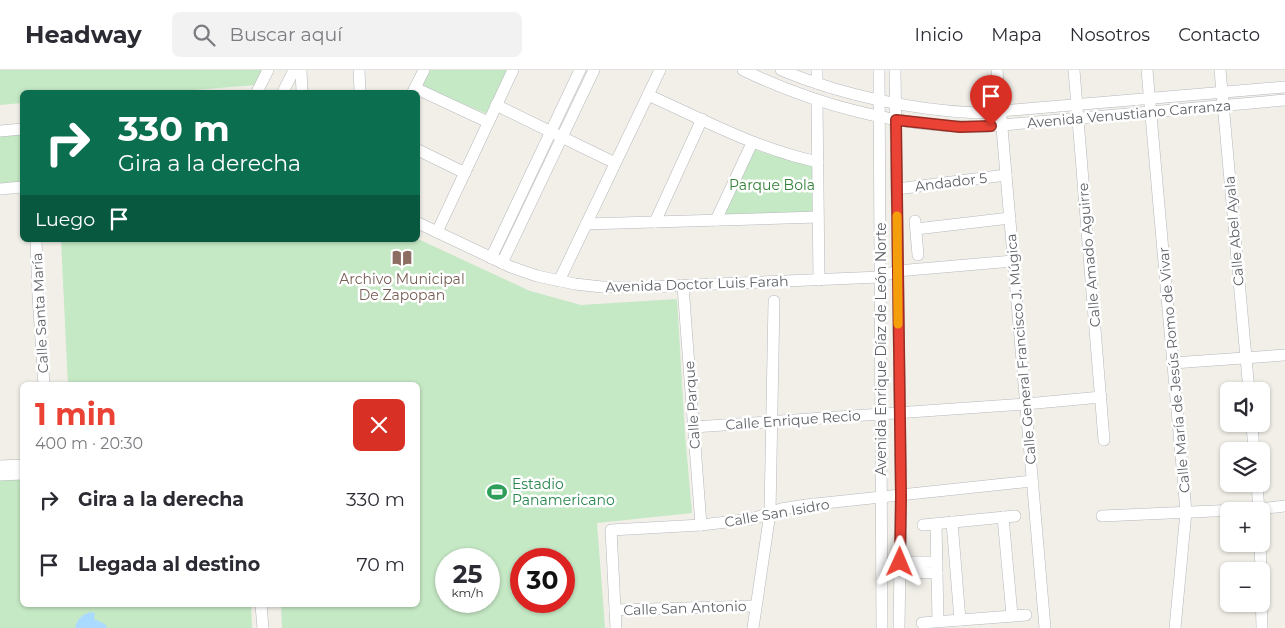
<!DOCTYPE html>
<html lang="es">
<meta charset="utf-8">
<style>
:root{--surface:#fff;--page:#f2f2f3;--text:#2b2b33;--muted:#7c7c81;--line:#e1e1e2;--accent:#ea4335}
body{margin:0;font-family:Montserrat,sans-serif;background:var(--page);color:var(--text);height:100vh;display:flex;flex-direction:column;font-size:19px;white-space:nowrap}
*{box-sizing:border-box;margin:0}
p{font-size:16px;color:var(--muted)}
.icon{flex:none;width:28px;height:28px;fill:none;stroke:currentColor;stroke-width:2;stroke-linecap:round;stroke-linejoin:round}
.map{position:relative;flex:1;overflow:hidden}
.details{position:absolute;left:20px;top:312px;width:400px;height:225px;display:flex;flex-direction:column;background:var(--surface);border-radius:8px;box-shadow:0 1px 4px #0004}
.details>*{flex:none}
.guide{position:absolute;left:20px;top:20px;width:400px;height:152px;border-radius:8px;box-shadow:0 1px 4px #0004;background:#0b6e4f;color:#fff;overflow:hidden}
.controls{position:absolute;left:1220px;top:312px;display:grid;gap:10px}
.controls a{display:grid;place-items:center;width:50px;height:50px;border-radius:8px;background:var(--surface);box-shadow:0 1px 4px #0004;font-size:25px}
.speed{position:absolute;left:435px;top:478px;display:flex;gap:10px;font-size:25px;font-weight:700;text-align:center}
.speed>*{display:grid;place-content:center;width:65px;height:65px;border-radius:50%;background:var(--surface);box-shadow:0 1px 4px #0004;line-height:1}
.speed small{font-size:12px;font-weight:400}
.speed .limit{border:8px solid #d22;background:#fff;color:#111}
.pin{position:absolute;display:grid;place-items:center;width:42px;height:42px;color:#fff;margin:-51px -21px;border-radius:50% 50% 50% 0;rotate:-45deg;box-shadow:0 0 5px #0007}
.pin .icon{rotate:45deg}
.me{position:absolute;width:55px;margin:-28px;rotate:1deg;stroke-linejoin:round;filter:drop-shadow(0 0 4px #0008)}
.turn{display:flex;align-items:center;gap:18px;height:105px;padding:0 15px;font-size:22px}
.turn .icon{width:65px;height:65px;stroke-width:2.5}
.turn b{display:block;font-size:35px;line-height:42px}
.then{display:flex;align-items:center;height:48px;padding:0 15px;background:#0003;gap:10px;font-size:19px}
.round{display:grid;place-items:center;flex:none;width:52px;height:52px;border-radius:8px;background:var(--page)}
.head{display:flex;align-items:center;justify-content:space-between;height:85px;padding:0 15px}
h1{font-size:30px;font-weight:700;line-height:38px;color:var(--accent)}
ul{padding:0;list-style:none}
li{display:flex;align-items:center;gap:15px;height:65px;padding:0 15px}
li div{flex:1}
li b{display:block;font-size:19px}
li em{font-style:normal}
header{display:flex;align-items:center;gap:30px;box-sizing:border-box;height:70px;padding:0 25px;background:var(--surface);border-bottom:1px solid var(--line)}
header strong{font-size:24px}
nav{display:flex;gap:28px;margin-inline-start:auto;font-size:18px}
.search{width:350px;height:45px;background:var(--page);display:flex;align-items:center;gap:12px;box-sizing:border-box;padding:0 18px;border-radius:8px;color:var(--muted);font-size:19px}
.map>svg:first-child{display:block}
.green{fill:#c5e8c5;fill-rule:evenodd}
.water{fill:#aadaff}
.lines{fill:none;stroke-linecap:round;stroke-linejoin:round}
.minor-casing{stroke:#b5b8bc;stroke-width:12}
.minor{stroke:#fff;stroke-width:11}
.route-casing{stroke:#982c22;stroke-width:12}
.route{stroke:#ea4335;stroke-width:9}
.slow{stroke:#f59e0b;stroke-width:9}
.labels{text-anchor:middle;stroke-width:5;stroke-linejoin:round;paint-order:stroke}
.street-label{font-size:14px;fill:#5f6368;stroke:#fff}
.park-label{font-size:14px;fill:#348238;stroke:#fff}
.education-label{font-size:14px;fill:#785e54;stroke:#fff}
.leisure-label{font-size:14px;fill:#27864d;stroke:#fff;text-anchor:start}
</style>
<header>
<strong>Headway</strong>
<div class="search"><svg class="icon" aria-label="search" viewBox="0 0 24 24"><circle cx="10" cy="10" r="6"/><path d="M15 15l6 6"/></svg>Buscar aquí</div>
<nav><a>Inicio</a><a>Mapa</a><a>Nosotros</a><a>Contacto</a></nav>
</header>
<div class="map">
<svg width="1285" height="558" viewBox="0 0 1285 558">
<rect width="100%" height="100%" fill="#f1efe8"/>
<g class="green">
<path d="M 0,0 L 264,0 L 256,15 L 170,22 L 22,22 L 22,33 L 0,35 Z"/>
<path d="M 429,0 L 507,0 L 487,44 L 422,16 Z"/>
<path d="M 22,64 L 22,112 L 0,114 L 0,66 Z"/>
<path d="M 753,79 L 771,85 L 815,95 L 814,142 L 723,145 Z"/>
<path d="M 418,169 L 530,221 L 581,235 L 677,229 L 685,364 L 692,443 L 597,453 L 605,558 L 282,558 L 281,535 L 418,535 L 418,315 L 68,315 L 61,170 ZM 446,489 L 489,489 L 489,531 L 446,531 ZM 521,489 L 564,489 L 564,531 L 521,531 Z"/>
<path d="M 22,405 L 22,535 L 251,535 L 252,558 L 0,558 L 0,407 Z"/>
</g>
<path class="water" d="M 90,542 L 95,543 L 94,549 L 105,554 L 107,558 L 75,558 C 77,549 82,545 90,542 Z"/>
<g class="lines">
<defs>
<g id="minor">
<path d="M 301,0 L 302,22"/>
<path d="M 359,0 L 360,22"/>
<path d="M 743,0 C 816,35 898,57 980,57 L 1285,30"/>
<path d="M 781,0 C 841,25 912,40 977,43 L 1285,17"/>
<path d="M 817,0 L 817,13"/>
<path d="M 879,0 L 882,558"/>
<path d="M 895,0 L 901,426 L 899,558"/>
<path d="M 997,0 L 1045,558"/>
<path d="M 1074,0 L 1104,370"/>
<path d="M 1147,0 L 1186,442 L 1175,558"/>
<path d="M 1220,0 L 1249,321"/>
<path d="M 415,18 L 488,52"/>
<path d="M 257,22 L 268,0"/>
<path d="M 283,22 L 294,0"/>
<path d="M 413,22 L 424,0"/>
<path d="M 648,25 C 704,50 757,79 818,92"/>
<path d="M 817,30 L 819,210"/>
<path d="M 496,35 L 615,93"/>
<path d="M 0,61 L 22,59"/>
<path d="M 418,80 L 465,103"/>
<path d="M 0,119 L 22,117"/>
<path d="M 897,119 L 1006,105"/>
<path d="M 716,150 L 752,73"/>
<path d="M 915,151 L 918,185"/>
<path d="M 655,152 L 702,49"/>
<path d="M 418,153 L 511,197 L 537,206 L 575,214 L 602,217 L 648,217 L 880,207 L 897,201 L 1013,191"/>
<path d="M 586,154 L 818,147"/>
<path d="M 916,159 L 1010,148"/>
<path d="M 437,162 L 513,0"/>
<path d="M 36,170 L 38,225 L 44,315"/>
<path d="M 491,188 L 580,0"/>
<path d="M 502,193 L 594,0"/>
<path d="M 559,211 L 660,0"/>
<path d="M 683,216 L 701,455"/>
<path d="M 1173,293 L 1285,285"/>
<path d="M 1252,354 L 1254,381"/>
<path d="M 694,357 L 1026,334 L 1101,327"/>
<path d="M 0,396 L 22,395"/>
<path d="M 0,405 L 22,404"/>
<path d="M 1257,414 L 1259,441"/>
<path d="M 1102,446 L 1259,439 L 1285,436"/>
<path d="M 1003,447 L 1012,545"/>
<path d="M 952,452 L 960,550"/>
<path d="M 936,454 L 938,551"/>
<path d="M 923,455 L 1015,446"/>
<path d="M 1260,474 L 1261,501"/>
<path d="M 894,492 L 937,492"/>
<path d="M 882,501 L 937,503"/>
<path d="M 1261,519 L 1262,558"/>
<path d="M 261,535 L 263,558"/>
<path d="M 615,540 L 755,536"/>
<path d="M 922,553 L 1026,545"/>
<path d="M 616,558 L 611,460 L 701,455 L 752,449 L 781,439 L 806,435 L 1032,411"/>
<path d="M 753,558 L 770,443 L 774,231"/>
</g>
</defs>
<use href="#minor" class="minor-casing"/>
<use href="#minor" class="minor"/>
</g>
<g class="lines">
<defs>
<path id="route" d="M 900,492 L 901,426 L 896,50 L 960,57 L 991,56"/>
</defs>
<use href="#route" class="route-casing"/>
<use href="#route" class="route"/>
<path class="slow" d="M 897,146 L 898,254"/>
</g>
<defs>
<symbol id="library-bare" viewBox="-9 -9 18 18"><path d="M-6-4Q-3-5.5-.7-3.5V5Q-3 3-6 4ZM6-4Q3-5.5 .7-3.5V5Q3 3 6 4Z" fill="#8d6e63" stroke="#fff" stroke-width="2.5" paint-order="stroke"/></symbol>
<symbol id="stadium-bare" viewBox="-9 -9 18 18"><path d="M0-5a6.5 5 0 1 0 0 10a6.5 5 0 1 0 0-10ZM-3.5-1.8h7v3.6h-7Z" fill="#2e9e5b" stroke="#fff" stroke-width="2.5" paint-order="stroke"/></symbol>
</defs>
<g fill-rule="evenodd">
<use href="#library-bare" x="388" y="174" width="28" height="28"/>
<use href="#stadium-bare" x="483" y="408" width="28" height="28"/>
</g>
<g class="labels">
<g class="street-label">
<text transform="translate(1129 44) rotate(-5)" y="5">Avenida Venustiano Carranza</text>
<text transform="translate(951 112) rotate(-7)" y="5">Andador 5</text>
<text transform="translate(1234 161) rotate(-95)" y="5">Calle Abel Ayala</text>
<text transform="translate(1089 185) rotate(-95)" y="5">Calle Amado Aguirre</text>
<text transform="translate(697 214) rotate(-2)" y="5">Avenida Doctor Luis Farah</text>
<text transform="translate(40 243) rotate(-93)" y="5">Calle Santa María</text>
<text transform="translate(881 279) rotate(-90)" y="5">Avenida Enrique Díaz de León Norte</text>
<text transform="translate(1021 279) rotate(-95)" y="5">Calle General Francisco J. Múgica</text>
<text transform="translate(1174 300) rotate(-95)" y="5">Calle María de Jesús Romo de Vivar</text>
<text transform="translate(692 335) rotate(-94)" y="5">Calle Parque</text>
<text transform="translate(793 350) rotate(-4)" y="5">Calle Enrique Recio</text>
<text transform="translate(777 443) rotate(-10)" y="5">Calle San Isidro</text>
<text transform="translate(685 538) rotate(-2)" y="5">Calle San Antonio</text>
</g>
<g class="park-label">
<text x="772" y="120">Parque Bola</text>
</g>
<g class="education-label">
<text x="402" y="214">Archivo Municipal<tspan x="402" dy="16">De Zapopan</tspan></text>
</g>
<g class="leisure-label">
<text x="512" y="419">Estadio<tspan x="512" dy="16">Panamericano</tspan></text>
</g>
</g>
</svg>
<div class="controls">
<a><svg class="icon" aria-label="sound" viewBox="0 0 24 24"><path d="M4 9h4l5-4v14l-5-4H4zM17 9q2 3 0 6"/></svg></a>
<a><svg class="icon" aria-label="layers" viewBox="0 0 24 24"><path d="M12 4l9 5-9 5-9-5zM3 14l9 5 9-5"/></svg></a>
<a>+</a>
<a>−</a>
</div>
<div class="speed"><div>25<small>km/h</small></div><div class="limit">30</div></div>
<div class="pin" style="left:991px;top:56px;background:#d93025"><svg class="icon" aria-label="arrive" viewBox="0 0 24 24"><path d="M6 21V4h12l-3 4 3 4H6"/></svg></div>
<svg class="me" style="left:900px;top:492px" viewBox="-20 -20 40 40"><path d="M0-17L14 15 0 8-14 15z" fill="#ea4335" stroke="#fff" stroke-width="4"/></svg>
<div class="guide">
<div class="turn"><svg class="icon" aria-label="right" viewBox="0 0 24 24"><path d="M7 20v-9h11M14 6l5 5-5 5"/></svg><div><b>330 m</b>Gira a la derecha</div></div>
<div class="then">Luego<svg class="icon" aria-label="arrive" viewBox="0 0 24 24"><path d="M6 21V4h12l-3 4 3 4H6"/></svg></div>
</div>
<section class="details">
<div class="head"><div><h1>1 min</h1><p>400 m · 20:30</p></div><a class="round" style="background:#d93025;color:#fff"><svg class="icon" aria-label="close" viewBox="0 0 24 24"><path d="M6 6l12 12M18 6L6 18"/></svg></a></div>
<ul>
<li><svg class="icon" aria-label="right" viewBox="0 0 24 24"><path d="M7 20v-9h11M14 6l5 5-5 5"/></svg><div><b>Gira a la derecha</b></div><em>330 m</em></li>
<li><svg class="icon" aria-label="arrive" viewBox="0 0 24 24"><path d="M6 21V4h12l-3 4 3 4H6"/></svg><div><b>Llegada al destino</b></div><em>70 m</em></li>
</ul>
</section>
</div>
